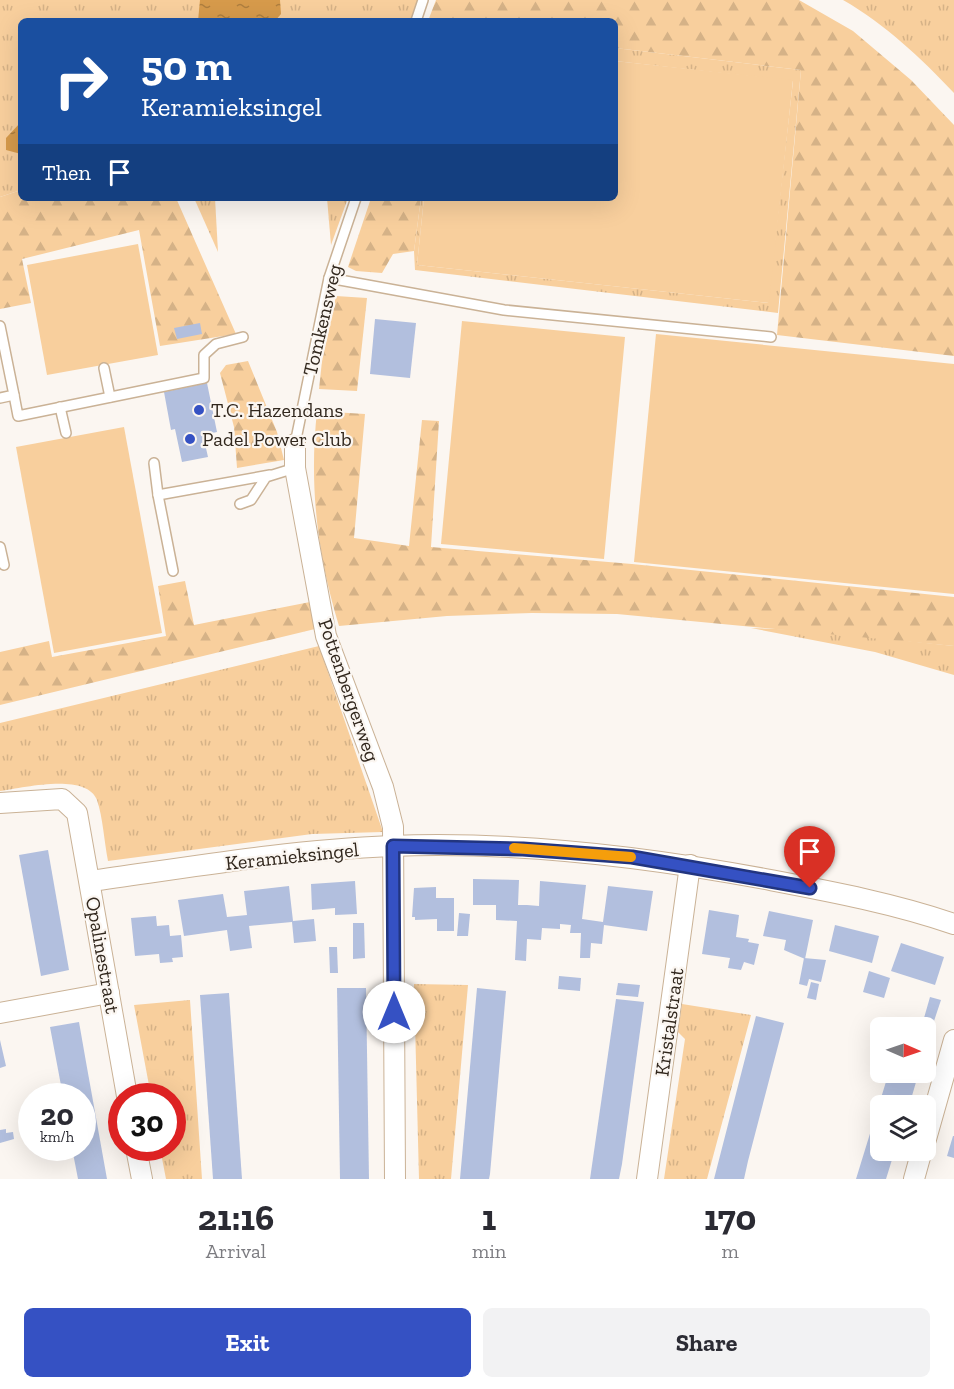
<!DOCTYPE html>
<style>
:root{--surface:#fff;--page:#f2f2f3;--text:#2b2b33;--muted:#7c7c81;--accent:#3551c3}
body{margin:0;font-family:"Zilla Slab",serif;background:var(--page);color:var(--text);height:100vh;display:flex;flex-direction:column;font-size:22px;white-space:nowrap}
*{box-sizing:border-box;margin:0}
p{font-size:20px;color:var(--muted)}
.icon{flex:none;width:33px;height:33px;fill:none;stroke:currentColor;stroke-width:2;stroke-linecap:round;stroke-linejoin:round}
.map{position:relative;height:1179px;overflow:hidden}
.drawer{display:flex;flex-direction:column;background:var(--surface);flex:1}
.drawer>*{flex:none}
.top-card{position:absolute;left:18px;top:18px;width:600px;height:183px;border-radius:9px;box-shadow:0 6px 24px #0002;background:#1a4fa0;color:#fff;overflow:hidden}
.needle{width:39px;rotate:92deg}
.controls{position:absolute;left:870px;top:1017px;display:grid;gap:12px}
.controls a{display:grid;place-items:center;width:66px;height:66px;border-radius:9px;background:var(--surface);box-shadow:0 6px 24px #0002;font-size:30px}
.speed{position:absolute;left:18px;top:1083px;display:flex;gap:12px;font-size:30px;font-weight:700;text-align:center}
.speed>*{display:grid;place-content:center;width:78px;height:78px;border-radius:50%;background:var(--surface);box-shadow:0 6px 24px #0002;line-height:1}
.speed small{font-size:15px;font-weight:400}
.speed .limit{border:9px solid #d22;background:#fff;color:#111}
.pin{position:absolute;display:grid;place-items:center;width:51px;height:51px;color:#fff;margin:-62px -26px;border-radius:50% 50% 50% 0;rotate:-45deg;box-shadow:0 0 6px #0007}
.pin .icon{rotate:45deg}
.me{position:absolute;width:66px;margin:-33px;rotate:0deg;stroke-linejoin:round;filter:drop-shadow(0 0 4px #0008)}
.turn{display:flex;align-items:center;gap:21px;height:126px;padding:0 24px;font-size:27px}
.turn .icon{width:78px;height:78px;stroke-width:2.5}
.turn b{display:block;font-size:42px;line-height:51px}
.then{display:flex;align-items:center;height:57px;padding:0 24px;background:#0003;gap:12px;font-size:22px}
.eta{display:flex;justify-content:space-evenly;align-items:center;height:102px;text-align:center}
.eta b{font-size:36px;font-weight:700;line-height:42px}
.cta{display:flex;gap:12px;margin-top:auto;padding:12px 24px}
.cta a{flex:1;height:69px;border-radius:9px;background:var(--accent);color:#fff;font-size:24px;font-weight:700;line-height:69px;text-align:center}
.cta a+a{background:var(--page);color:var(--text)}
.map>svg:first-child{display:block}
.grass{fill:url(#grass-tufts)}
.forest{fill:url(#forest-firs)}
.pitch{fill:#f8cf9d}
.water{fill:url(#water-ripples)}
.building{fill:#b2bfde}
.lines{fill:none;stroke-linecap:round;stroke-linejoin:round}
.service-casing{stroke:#cab296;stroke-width:12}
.minor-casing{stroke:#cab296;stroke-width:22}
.service{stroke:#fff;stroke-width:9}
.minor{stroke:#fff;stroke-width:20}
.route-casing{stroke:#22357f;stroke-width:15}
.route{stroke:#3551c3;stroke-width:10}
.slow{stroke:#f59e0b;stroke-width:10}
.poi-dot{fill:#3551c3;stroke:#fbf6f1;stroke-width:2}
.labels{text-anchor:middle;stroke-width:4.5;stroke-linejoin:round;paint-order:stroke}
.street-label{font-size:20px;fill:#31271d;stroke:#fbf6f1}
.poi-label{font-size:20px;fill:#31271d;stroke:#fbf6f1;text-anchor:start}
</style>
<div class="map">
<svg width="954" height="1179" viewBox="0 0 954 1179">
<defs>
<pattern id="grass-tufts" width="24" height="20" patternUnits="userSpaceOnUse" patternTransform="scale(1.5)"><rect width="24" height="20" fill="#f8cf9d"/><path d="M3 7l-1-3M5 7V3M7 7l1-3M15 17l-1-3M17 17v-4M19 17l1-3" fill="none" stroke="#d5b287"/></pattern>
<pattern id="forest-firs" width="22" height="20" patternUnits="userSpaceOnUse" patternTransform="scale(1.5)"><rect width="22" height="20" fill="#f8cf9d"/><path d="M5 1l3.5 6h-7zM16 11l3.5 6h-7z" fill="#d5b287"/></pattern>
<pattern id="water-ripples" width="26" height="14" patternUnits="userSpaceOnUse" patternTransform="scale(1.5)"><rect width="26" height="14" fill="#d69a4b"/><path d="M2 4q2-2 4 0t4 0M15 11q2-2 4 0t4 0" fill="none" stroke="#ae7e3e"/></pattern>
</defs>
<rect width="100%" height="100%" fill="#fbf6f1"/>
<g class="grass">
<path d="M 0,0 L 418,0 L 411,21 L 21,21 L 21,190 L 0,197 Z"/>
<path d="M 843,0 L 954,0 L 954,93 C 921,58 885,24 843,0 Z"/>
<path d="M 615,48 L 801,70 L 778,313 L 415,270 L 414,251 L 421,198 L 424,198 L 417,265 L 768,303 L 793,81 L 615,61 Z"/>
<path d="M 194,198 L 215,198 L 218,252 Z"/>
<path d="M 327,198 L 348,198 L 331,245 Z"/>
<path d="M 751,628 L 805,630 L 954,646 L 954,675 L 875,652 Z"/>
<path d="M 319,646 L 383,832 L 312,834 L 108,861 C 104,841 103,818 97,800 C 86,772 23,788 0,791 L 0,723 Z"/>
<path d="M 414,984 L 468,985 L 451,1179 L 419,1179 Z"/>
<path d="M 190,1000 L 202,1179 L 166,1179 L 160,1148 L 172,1148 L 172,1096 L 151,1096 L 134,1005 Z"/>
<path d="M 682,1004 L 751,1015 L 707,1179 L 664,1179 L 685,1039 L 678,1032 Z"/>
</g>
<g class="forest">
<path d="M 436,0 L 799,0 L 853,31 L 911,80 L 954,125 L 954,356 L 777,335 L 801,70 L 615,48 L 615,21 L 428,21 Z"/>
<path d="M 21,190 L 21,198 L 176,198 L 236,334 L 160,346 L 139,230 L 22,259 L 31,303 L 0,309 L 0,197 Z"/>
<path d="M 371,198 L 421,198 L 414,251 L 393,254 L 382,273 L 356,271 L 348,267 Z"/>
<path d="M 336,296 L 367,298 L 357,391 L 319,389 L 322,361 Z"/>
<path d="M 248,361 L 277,432 L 284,460 L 237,468 L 234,427 L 220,373 L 226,365 Z"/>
<path d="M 317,411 L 365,414 L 354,538 L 409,546 L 422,420 L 439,421 L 431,547 L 632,564 L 954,597 L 954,646 L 617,614 L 532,613 L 447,616 L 339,626 C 317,553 309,486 317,411 Z"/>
<path d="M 185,581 L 194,625 L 310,602 L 315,629 L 0,705 L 0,652 L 49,641 L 52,657 L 166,636 L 158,586 Z"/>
</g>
<g class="pitch">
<path d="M 615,61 L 793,80 L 769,303 L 417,265 L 424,198 L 615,198 Z"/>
<path d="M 138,244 L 158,355 L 47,375 L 27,265 Z"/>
<path d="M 462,321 L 625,337 L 604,559 L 441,544 Z"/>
<path d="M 656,334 L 954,364 L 954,594 L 634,562 Z"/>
<path d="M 124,427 L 162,633 L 54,653 L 16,447 Z"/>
</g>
<g class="water">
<path d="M 200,0 L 280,0 L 281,14 L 275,21 L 198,21 Z"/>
<path d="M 21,122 L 21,154 L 6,150 L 6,138 Z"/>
</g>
<g class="building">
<path d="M 375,319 L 416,323 L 410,378 L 370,374 Z"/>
<path d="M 200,323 L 202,334 L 177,339 L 174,328 Z"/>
<path d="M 207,383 L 217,432 L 203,435 L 208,457 L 182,462 L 175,429 L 171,430 L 164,392 Z"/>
<path d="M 48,850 L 69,970 L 41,976 L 19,855 Z"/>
<path d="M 473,879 L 519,880 L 518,905 L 527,905 L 539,906 L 540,881 L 586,885 L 582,919 L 603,922 L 608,886 L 653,891 L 647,931 L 604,925 L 602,944 L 591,943 L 590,958 L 580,958 L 581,933 L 570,933 L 571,925 L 560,924 L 560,929 L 542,928 L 541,940 L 527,939 L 526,961 L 515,960 L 517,921 L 496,920 L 496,905 L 473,905 Z"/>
<path d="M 355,881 L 357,914 L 335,915 L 335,908 L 312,910 L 311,884 Z"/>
<path d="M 289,886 L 293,921 L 314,919 L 316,941 L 294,943 L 292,922 L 249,926 L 252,948 L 230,951 L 227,930 L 184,936 L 178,900 L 223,894 L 227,917 L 247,915 L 244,891 Z"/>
<path d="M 436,887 L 436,898 L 454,898 L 454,931 L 437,931 L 437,919 L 415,920 L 415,917 L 412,917 L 414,888 Z"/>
<path d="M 709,910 L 739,915 L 736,937 L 749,939 L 748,942 L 759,944 L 754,965 L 744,962 L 741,970 L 728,968 L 730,958 L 702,954 Z"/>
<path d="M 769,911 L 813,920 L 805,959 L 784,950 L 786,940 L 763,936 Z"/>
<path d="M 459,913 L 470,914 L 468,936 L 457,936 Z"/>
<path d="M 156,916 L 157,926 L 169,925 L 170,936 L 181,935 L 183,957 L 172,958 L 173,962 L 160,963 L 159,954 L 135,956 L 131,918 Z"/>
<path d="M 353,923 L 364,923 L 365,958 L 353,959 Z"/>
<path d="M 835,925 L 879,936 L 872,963 L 829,951 Z"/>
<path d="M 901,943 L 944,957 L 935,985 L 891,971 Z"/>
<path d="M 329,947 L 337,947 L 338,973 L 330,973 Z"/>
<path d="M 804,958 L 826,960 L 821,982 L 809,979 L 807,986 L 799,984 Z"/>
<path d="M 869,971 L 890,978 L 884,998 L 863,992 Z"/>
<path d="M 559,976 L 581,978 L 580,991 L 558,989 Z"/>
<path d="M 811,982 L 819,984 L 816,1000 L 807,998 Z"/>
<path d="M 618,983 L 640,985 L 638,997 L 616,995 Z"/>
<path d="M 337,988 L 366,988 L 369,1179 L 340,1179 Z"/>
<path d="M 477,988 L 506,991 L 490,1174 L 489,1179 L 460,1179 Z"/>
<path d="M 229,993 L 242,1179 L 213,1179 L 200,995 Z"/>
<path d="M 930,997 L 941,1000 L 934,1021 L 924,1018 Z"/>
<path d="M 616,999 L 644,1002 L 622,1164 L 619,1179 L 590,1179 Z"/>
<path d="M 756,1016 L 784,1023 L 748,1161 L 744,1179 L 714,1179 Z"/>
<path d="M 79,1022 L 86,1062 L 107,1179 L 78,1179 L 72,1148 L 82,1148 L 82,1096 L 63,1096 L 50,1027 Z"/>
<path d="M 0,1040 L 6,1066 L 0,1068 Z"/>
<path d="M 889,1072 L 919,1072 L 909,1106 L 880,1106 L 880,1150 L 895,1150 L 886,1179 L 856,1179 Z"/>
<path d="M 6,1129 L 6,1133 L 13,1132 L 14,1139 L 0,1143 L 0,1130 Z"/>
<path d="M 953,1136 L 954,1136 L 954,1158 L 947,1156 Z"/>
</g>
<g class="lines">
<defs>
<g id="service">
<path d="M 416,21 L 423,0"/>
<path d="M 329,278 L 504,310 L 771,337"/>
<path d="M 0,326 L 14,395 L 0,398"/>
<path d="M 104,368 L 110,397"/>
<path d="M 14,395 L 18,416 L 204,378 L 204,355 L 216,344 L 243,337"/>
<path d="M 60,407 L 66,433"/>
<path d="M 295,444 L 329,278 L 356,198"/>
<path d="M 154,463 L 158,495"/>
<path d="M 240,504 L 251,500 L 266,477 L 295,468"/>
<path d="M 0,547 L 4,565"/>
<path d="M 173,571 L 158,495 L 270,475"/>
</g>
<g id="minor">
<path d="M 295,444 L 295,468 L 326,636 L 383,787 L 393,827 L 395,1179"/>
<path d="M 0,803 L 62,799 L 77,813 L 127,1096"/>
<path d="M 91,881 C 191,867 290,850 391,846 C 516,841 642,856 765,879 C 828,891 893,903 954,924"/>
<path d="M 0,1013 L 109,993"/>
<path d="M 926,1139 L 954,1040"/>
<path d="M 136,1148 L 142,1179"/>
<path d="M 647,1179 L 690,865"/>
<path d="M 914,1179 L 922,1150"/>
</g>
</defs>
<use href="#service" class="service-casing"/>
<use href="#minor" class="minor-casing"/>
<use href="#service" class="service"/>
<use href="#minor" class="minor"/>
</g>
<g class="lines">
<defs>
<path id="route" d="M 394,1012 L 393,846 L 523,849 L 632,857 L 810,888"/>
</defs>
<use href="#route" class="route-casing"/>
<use href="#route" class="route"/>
<path class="slow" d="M 514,848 L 631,857"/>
</g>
<g class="poi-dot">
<circle cx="199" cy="410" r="6"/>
<circle cx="190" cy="439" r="6"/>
</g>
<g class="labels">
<g class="street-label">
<text transform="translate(322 320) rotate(-77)" y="7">Tomkensweg</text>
<text transform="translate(349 690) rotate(71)" y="7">Pottenbergerweg</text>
<text transform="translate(292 856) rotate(-6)" y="7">Keramieksingel</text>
<text transform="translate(103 955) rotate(80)" y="7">Opalinestraat</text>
<text transform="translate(669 1022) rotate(-82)" y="7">Kristalstraat</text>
</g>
<g class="poi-label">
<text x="211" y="417">T.C. Hazendans</text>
<text x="202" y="446">Padel Power Club</text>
</g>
</g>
</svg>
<div class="controls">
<a><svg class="needle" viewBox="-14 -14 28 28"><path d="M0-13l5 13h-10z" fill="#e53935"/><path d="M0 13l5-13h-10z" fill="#7c7c81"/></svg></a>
<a><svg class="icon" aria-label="layers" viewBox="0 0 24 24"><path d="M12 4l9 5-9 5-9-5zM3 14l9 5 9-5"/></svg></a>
</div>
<div class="speed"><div>20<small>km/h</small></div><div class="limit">30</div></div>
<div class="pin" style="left:810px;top:888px;background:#d93025"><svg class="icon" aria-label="arrive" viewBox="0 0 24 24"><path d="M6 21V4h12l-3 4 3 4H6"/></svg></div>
<svg class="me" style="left:394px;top:1012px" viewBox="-20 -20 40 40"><circle r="19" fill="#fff"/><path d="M0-13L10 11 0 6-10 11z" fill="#3551c3"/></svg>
<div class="top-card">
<div class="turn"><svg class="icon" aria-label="right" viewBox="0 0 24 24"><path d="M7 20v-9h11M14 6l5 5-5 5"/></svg><div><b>50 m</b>Keramieksingel</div></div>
<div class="then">Then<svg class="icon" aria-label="arrive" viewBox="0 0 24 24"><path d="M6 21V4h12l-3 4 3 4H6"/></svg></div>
</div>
</div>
<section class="drawer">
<div class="eta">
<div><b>21:16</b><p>Arrival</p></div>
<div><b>1</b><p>min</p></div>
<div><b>170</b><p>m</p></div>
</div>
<div class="cta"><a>Exit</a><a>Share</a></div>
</section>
